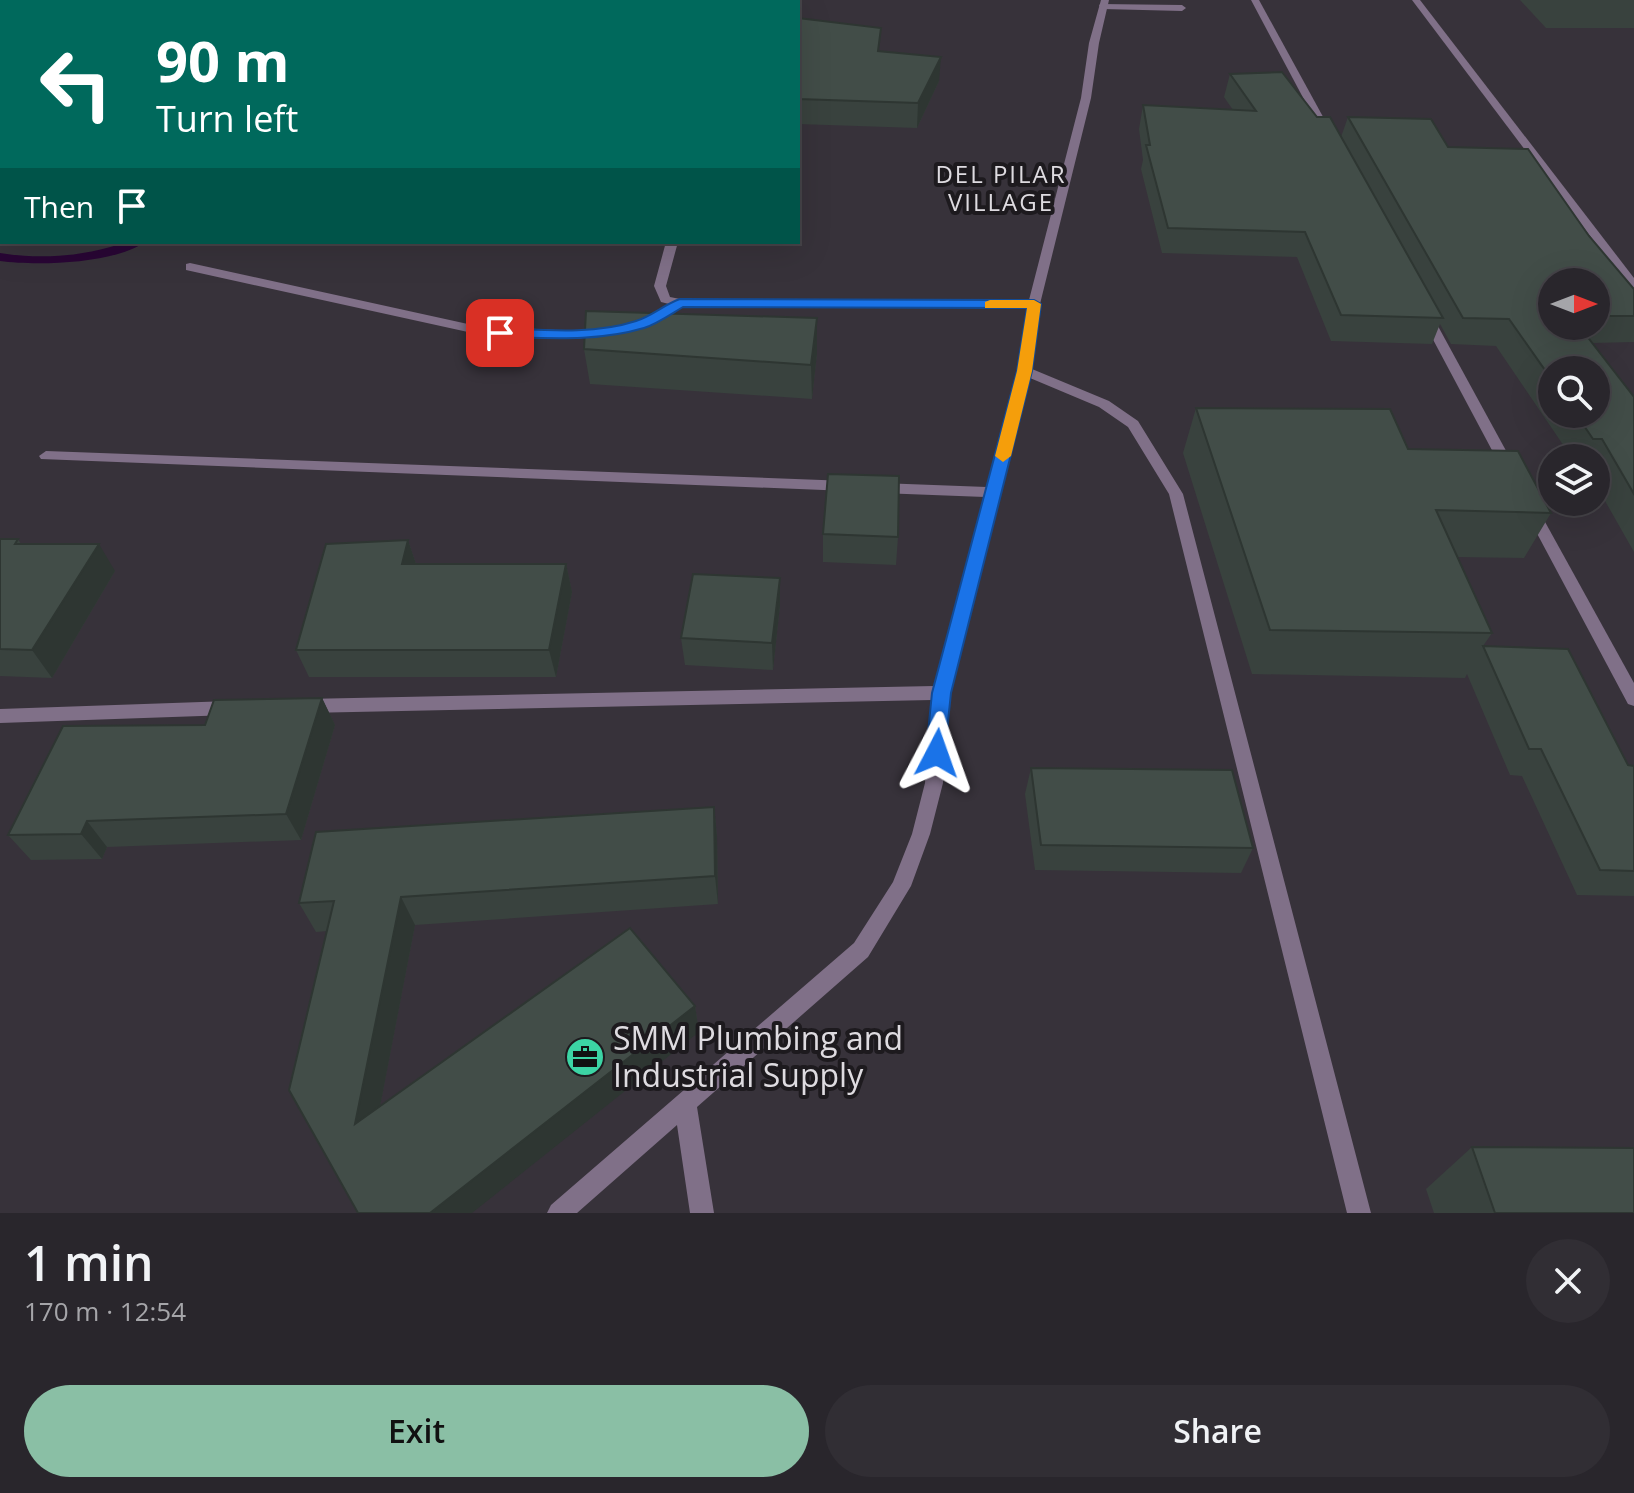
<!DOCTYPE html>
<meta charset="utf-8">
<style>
:root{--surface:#29262c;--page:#312e34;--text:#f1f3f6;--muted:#a5a5a9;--line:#454348;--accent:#8abfa5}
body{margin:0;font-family:"Open Sans",sans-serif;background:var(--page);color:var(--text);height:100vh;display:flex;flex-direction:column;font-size:30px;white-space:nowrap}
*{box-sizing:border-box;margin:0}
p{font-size:26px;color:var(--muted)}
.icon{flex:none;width:44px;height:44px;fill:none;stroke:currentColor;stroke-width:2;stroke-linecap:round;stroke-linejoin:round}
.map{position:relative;height:1213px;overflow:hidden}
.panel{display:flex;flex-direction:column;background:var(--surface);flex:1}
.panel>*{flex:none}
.banner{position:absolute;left:0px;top:0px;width:800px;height:244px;box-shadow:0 8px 32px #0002,0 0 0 2px var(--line);background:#00695c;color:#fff;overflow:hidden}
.needle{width:52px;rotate:90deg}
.tools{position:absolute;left:1538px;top:268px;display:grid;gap:16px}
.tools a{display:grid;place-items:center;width:72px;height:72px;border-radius:50%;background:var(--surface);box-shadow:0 8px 32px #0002,0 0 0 2px var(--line);font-size:40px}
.pin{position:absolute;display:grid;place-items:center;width:68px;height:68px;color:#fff;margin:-34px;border-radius:16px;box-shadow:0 4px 12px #0006}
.me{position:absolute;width:88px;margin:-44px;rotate:4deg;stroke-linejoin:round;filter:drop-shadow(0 0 6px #0008)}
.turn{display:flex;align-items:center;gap:28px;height:168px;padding:0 24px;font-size:36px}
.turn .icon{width:104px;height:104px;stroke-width:2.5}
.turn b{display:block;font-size:56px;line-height:68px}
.then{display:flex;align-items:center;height:76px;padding:0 24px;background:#0003;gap:16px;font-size:30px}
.round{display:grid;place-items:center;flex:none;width:84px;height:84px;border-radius:42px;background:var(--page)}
.overview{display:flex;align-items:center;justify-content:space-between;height:136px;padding:0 24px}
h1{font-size:48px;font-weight:600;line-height:60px}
.action{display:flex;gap:16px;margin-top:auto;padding:16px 24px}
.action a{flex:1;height:92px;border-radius:48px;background:var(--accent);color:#111;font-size:32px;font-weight:600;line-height:92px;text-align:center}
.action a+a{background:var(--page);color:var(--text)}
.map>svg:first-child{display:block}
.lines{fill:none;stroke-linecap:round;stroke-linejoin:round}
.stream{fill:#290635;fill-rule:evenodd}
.lane{fill:#807088;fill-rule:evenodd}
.street{fill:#807088;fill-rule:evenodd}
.wall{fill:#39423e;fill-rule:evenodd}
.shaded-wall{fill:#2e3632}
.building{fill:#424d48;stroke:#2e3632;stroke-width:2}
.route{fill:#1a73e8;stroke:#114b97;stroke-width:2}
.slow{fill:#f59e0b}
.labels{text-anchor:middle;stroke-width:8;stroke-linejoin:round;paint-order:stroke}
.far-neighbourhood-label{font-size:24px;letter-spacing:2px;fill:#dedbe0;stroke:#1d1a1e}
.near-poi-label{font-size:32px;fill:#dedbe0;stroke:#1d1a1e;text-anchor:start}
</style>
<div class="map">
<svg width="1634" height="1213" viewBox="0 0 1634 1213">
<rect width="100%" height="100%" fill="#37323a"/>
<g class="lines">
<path class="stream" d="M 127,242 L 145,242 C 114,264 37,266 0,261 L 0,253 C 43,260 86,256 127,242 Z"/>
<path class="lane" d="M 1100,4 L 1182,5 L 1186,8 L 1182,11 L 1103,9 L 1099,6 Z"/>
<g class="street">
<path d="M 1101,0 L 1109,0 L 1099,43 L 1091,98 L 1040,304 L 1032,369 L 1109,401 L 1138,421 L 1183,494 L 1371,1213 L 1347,1213 L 1169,494 L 1128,427 L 1099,407 L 1030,378 L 950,693 L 943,783 L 930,834 L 911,886 L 868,957 L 697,1107 L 714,1213 L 690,1213 L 677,1125 L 577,1213 L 547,1213 L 551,1205 L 854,943 L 893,882 L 912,834 L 925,783 L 932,700 L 305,713 L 299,711 L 296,706 L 299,701 L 305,699 L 934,686 L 985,497 L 880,493 L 873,488 L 880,483 L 987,487 L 1018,371 L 1027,308 L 682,307 L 651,325 L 647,326 L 641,322 L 669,304 L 661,302 L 654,286 L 666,242 L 678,242 L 666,286 L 670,297 L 680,299 L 1029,300 L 1081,98 L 1089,43 Z"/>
<path d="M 1251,0 L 1259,0 L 1333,135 L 1332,137 L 1323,135 Z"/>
<path d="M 1412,0 L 1420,0 L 1634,278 L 1634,290 L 1630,289 Z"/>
<path d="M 190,263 L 477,326 L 575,331 L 605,327 L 611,331 L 605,335 L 575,339 L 477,334 L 186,270 L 186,264 Z"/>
<path d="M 1427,313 L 1433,317 L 1516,469 L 1514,472 L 1504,472 L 1502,469 L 1421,317 Z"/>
<path d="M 46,451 L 848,481 L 855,486 L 848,491 L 41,459 L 39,456 Z"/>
<path d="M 1532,506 L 1539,511 L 1634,683 L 1634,706 L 1628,704 L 1525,511 Z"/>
<path d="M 230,701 L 236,703 L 239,708 L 236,713 L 230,715 L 0,723 L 0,709 Z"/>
</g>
</g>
<g class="wall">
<path d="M 1520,0 L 1634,0 L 1634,28 L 1546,28 Z"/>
<path d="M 798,18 L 880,52 L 939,81 L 917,128 L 798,124 Z"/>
<path d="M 1230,74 L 1317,117 L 1341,137 L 1348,117 L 1448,147 L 1589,236 L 1634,289 L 1634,342 L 1592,343 L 1634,397 L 1634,552 L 1596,485 L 1596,458 L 1572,458 L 1496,346 L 1451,344 L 1440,324 L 1432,344 L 1331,341 L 1297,257 L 1162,253 L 1141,169 L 1143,160 L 1139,129 L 1143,105 L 1233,110 L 1224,97 ZM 1596,282 L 1596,326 L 1552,326 ZM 1552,370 L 1596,414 L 1552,414 Z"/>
<path d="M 584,349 L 817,353 L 812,399 L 590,384 Z"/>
<path d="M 1196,408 L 1408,449 L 1551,513 L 1524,558 L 1457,557 L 1492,633 L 1483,646 L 1628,765 L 1634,766 L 1634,896 L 1577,895 L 1522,776 L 1510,775 L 1467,674 L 1465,678 L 1252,674 L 1183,453 Z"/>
<path d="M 823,534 L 898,537 L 896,565 L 823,562 Z"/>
<path d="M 0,539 L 18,539 L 21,544 L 115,571 L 52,678 L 0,676 Z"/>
<path d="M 408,540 L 416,564 L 566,564 L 572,592 L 556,677 L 309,677 L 296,650 Z"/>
<path d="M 780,605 L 773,670 L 685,665 L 681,638 Z"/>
<path d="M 322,698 L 335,725 L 301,840 L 107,847 L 102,859 L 31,860 L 8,835 L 205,725 Z"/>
<path d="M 1031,768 L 1253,848 L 1241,873 L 1035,870 L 1025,794 Z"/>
<path d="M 714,807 L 717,836 L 718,904 L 415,925 L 380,1106 L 695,1006 L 699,1032 L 358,1213 L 327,931 L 316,932 L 299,903 Z"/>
<path d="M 1472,1147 L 1634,1213 L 1434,1213 L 1426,1189 Z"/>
</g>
<g class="shaded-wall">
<path d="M 941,57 L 939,81 L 917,128 L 918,103 Z"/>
<path d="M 817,318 L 817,353 L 812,399 L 811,365 Z"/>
<path d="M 408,540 L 417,567 L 402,564 Z"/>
<path d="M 99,544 L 115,571 L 52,678 L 32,650 Z"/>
<path d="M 566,564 L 572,592 L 556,677 L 549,650 Z"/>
<path d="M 780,578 L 780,605 L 773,670 L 772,643 Z"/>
<path d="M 322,698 L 335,725 L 301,840 L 286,814 Z"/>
<path d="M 714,807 L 717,836 L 718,904 L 715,876 Z"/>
<path d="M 87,821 L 107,847 L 102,859 L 81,834 Z"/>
<path d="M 401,897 L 415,925 L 372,1148 L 355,1124 Z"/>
<path d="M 695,1006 L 699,1032 L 472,1213 L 430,1213 Z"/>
</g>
<g class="building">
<path d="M 660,0 L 697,0 L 696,2 L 659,2 Z"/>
<path d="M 798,18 L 881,28 L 878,51 L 941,57 L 918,103 L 798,99 Z"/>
<path d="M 1282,72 L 1317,117 L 1330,117 L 1443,318 L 1341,315 L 1305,232 L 1168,228 L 1146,145 L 1150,145 L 1143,105 L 1256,111 L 1230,74 Z"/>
<path d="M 1348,117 L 1431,119 L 1448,147 L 1528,149 L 1589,236 L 1634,289 L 1634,316 L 1596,316 L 1596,282 L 1552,282 L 1552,326 L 1579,326 L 1634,397 L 1634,494 L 1602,439 L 1593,439 L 1576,414 L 1596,414 L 1596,370 L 1552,370 L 1552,380 L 1509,319 L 1463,318 Z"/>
<path d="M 586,311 L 817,318 L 811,365 L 584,349 Z"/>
<path d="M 1196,408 L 1390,409 L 1408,449 L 1518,451 L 1551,513 L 1436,510 L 1492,633 L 1270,630 Z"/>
<path d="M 828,474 L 899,476 L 898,537 L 823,534 Z"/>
<path d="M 0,539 L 18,539 L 15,544 L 99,544 L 32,650 L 0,649 Z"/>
<path d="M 408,540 L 402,564 L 566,564 L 549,650 L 296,650 L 326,544 Z"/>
<path d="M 693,574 L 780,578 L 772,643 L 681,638 Z"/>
<path d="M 1483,646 L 1568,649 L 1628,765 L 1634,766 L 1634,871 L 1600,870 L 1541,749 L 1529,749 Z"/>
<path d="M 322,698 L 286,814 L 87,821 L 81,834 L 8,835 L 63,726 L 205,725 L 214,700 Z"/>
<path d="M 1031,768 L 1232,770 L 1253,848 L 1041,845 Z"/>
<path d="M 714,807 L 715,876 L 401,897 L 355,1124 L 630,928 L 695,1006 L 430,1213 L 358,1213 L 289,1090 L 334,901 L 299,903 L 316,832 Z"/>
<path d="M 1472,1147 L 1634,1148 L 1634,1213 L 1495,1213 Z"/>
</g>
<path class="route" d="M 680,299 L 1034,300 L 1041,304 L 1032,371 L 951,693 L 944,759 L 937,761 L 929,759 L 926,753 L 932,693 L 1017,371 L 1027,308 L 683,307 C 671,314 657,324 644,328 C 597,342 548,338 500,337 L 493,333 L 500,328 C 544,330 593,335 636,321 C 652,316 665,304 680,299 Z"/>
<path class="slow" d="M 990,300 L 1034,300 L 1041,304 L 1032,371 L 1011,456 L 1003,462 L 995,456 L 1017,371 L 1027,308 L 985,308 L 985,302 Z"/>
<defs>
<symbol id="office-disc" viewBox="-11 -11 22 22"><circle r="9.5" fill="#3cd4a4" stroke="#1d1a1e"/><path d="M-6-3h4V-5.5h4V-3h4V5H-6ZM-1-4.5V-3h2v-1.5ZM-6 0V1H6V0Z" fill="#111"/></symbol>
</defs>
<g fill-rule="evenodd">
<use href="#office-disc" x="563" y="1035" width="44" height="44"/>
</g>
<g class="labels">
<g class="far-neighbourhood-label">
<text x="1001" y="183">DEL PILAR<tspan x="1001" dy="28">VILLAGE</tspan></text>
</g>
<g class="near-poi-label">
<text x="613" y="1050">SMM Plumbing and<tspan x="613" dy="37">Industrial Supply</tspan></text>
</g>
</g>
</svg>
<div class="tools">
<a><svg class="needle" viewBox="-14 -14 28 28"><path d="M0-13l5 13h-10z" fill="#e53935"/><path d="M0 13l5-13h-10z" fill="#a5a5a9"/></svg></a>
<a><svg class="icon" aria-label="search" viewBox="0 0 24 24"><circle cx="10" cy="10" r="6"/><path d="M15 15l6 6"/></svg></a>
<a><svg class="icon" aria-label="layers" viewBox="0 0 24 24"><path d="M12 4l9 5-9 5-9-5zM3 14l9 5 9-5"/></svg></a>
</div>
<div class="pin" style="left:500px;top:333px;background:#d93025"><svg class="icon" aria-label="arrive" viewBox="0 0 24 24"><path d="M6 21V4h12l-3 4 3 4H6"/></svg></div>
<svg class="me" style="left:937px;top:753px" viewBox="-20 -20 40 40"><path d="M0-17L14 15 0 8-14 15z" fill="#1a73e8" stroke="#fff" stroke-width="4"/></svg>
<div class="banner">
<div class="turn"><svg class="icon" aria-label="left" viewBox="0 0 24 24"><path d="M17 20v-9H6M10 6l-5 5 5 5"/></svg><div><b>90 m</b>Turn left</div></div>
<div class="then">Then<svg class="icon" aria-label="arrive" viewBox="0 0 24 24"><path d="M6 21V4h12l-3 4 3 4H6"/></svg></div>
</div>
</div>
<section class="panel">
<div class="overview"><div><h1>1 min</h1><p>170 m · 12:54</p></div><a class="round"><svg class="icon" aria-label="close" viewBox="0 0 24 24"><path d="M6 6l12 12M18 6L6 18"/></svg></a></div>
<div class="action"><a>Exit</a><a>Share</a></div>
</section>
